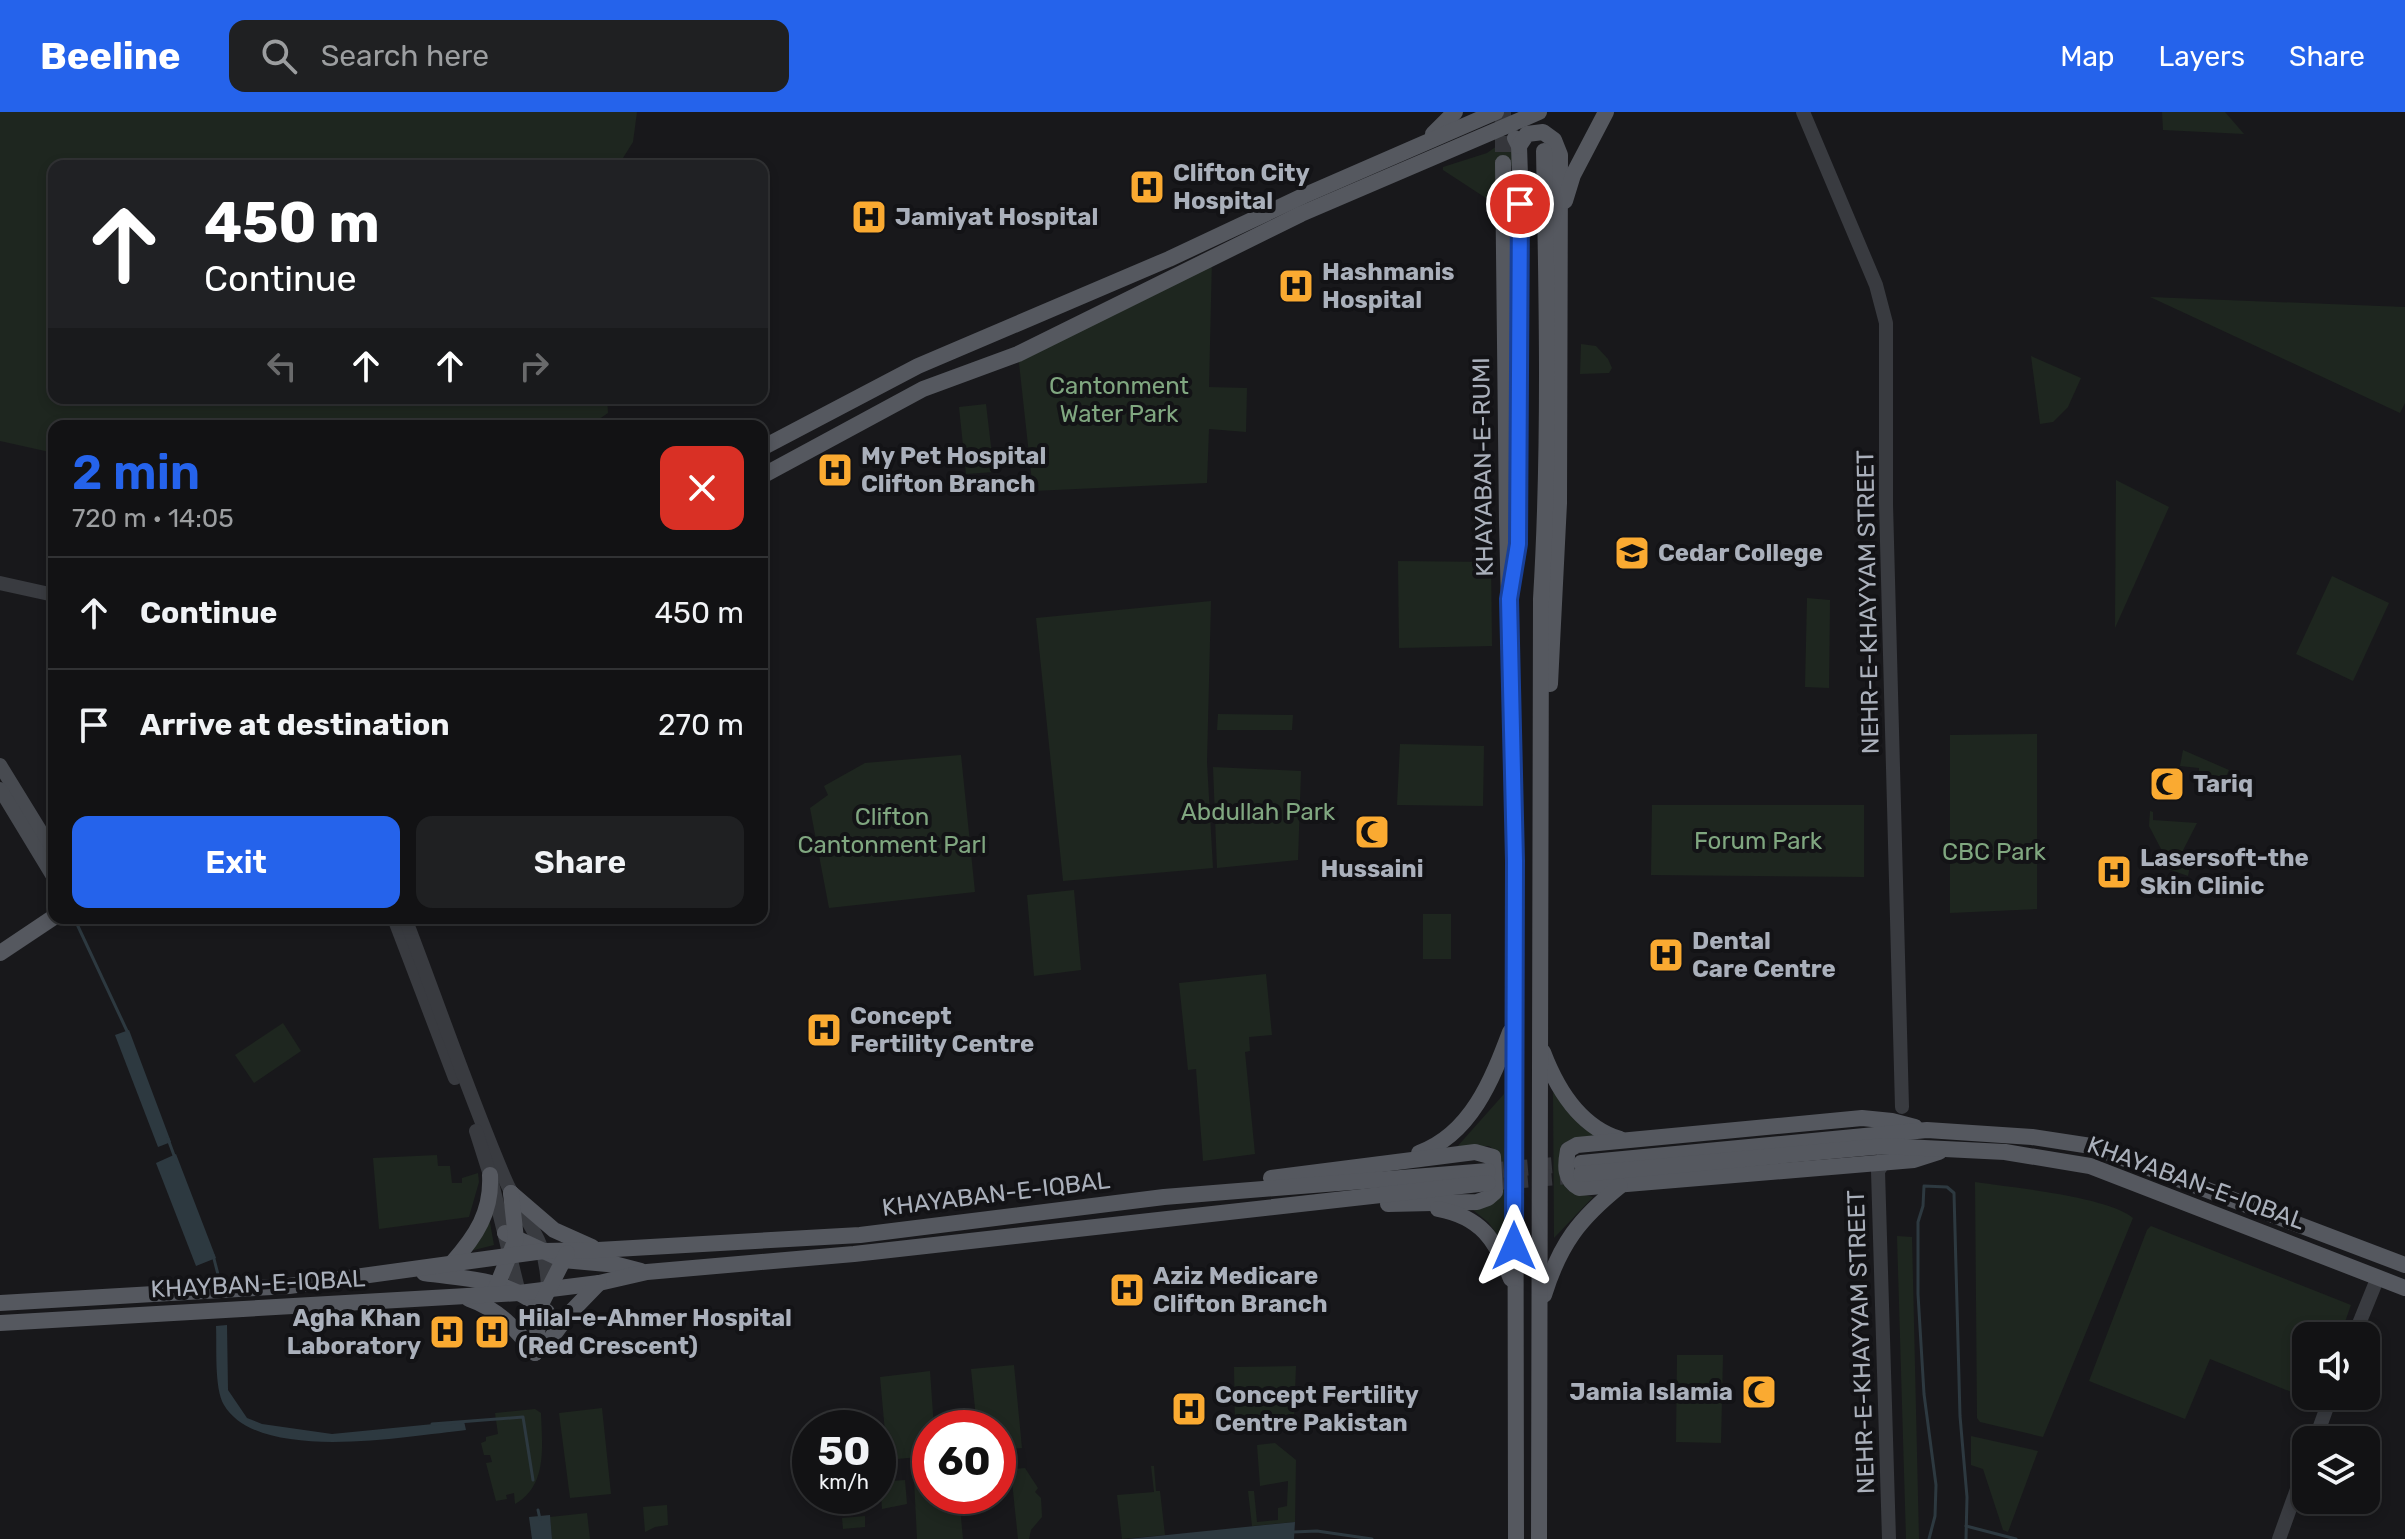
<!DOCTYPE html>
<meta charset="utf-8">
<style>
:root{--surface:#121214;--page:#1f2022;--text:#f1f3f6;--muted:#9c9ea0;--line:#313234;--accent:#2563eb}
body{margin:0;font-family:Rubik,sans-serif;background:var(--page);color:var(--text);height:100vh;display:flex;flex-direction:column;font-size:30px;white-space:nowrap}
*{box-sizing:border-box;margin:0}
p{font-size:26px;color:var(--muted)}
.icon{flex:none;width:44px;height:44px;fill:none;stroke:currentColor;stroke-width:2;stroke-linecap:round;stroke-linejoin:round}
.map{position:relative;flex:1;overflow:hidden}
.panel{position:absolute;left:48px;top:308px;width:720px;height:504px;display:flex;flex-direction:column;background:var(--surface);border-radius:16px;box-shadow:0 4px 12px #0003,0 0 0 2px var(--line)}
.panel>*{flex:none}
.banner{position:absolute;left:48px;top:48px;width:720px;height:244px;border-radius:16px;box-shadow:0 4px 12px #0003,0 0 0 2px var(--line);background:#202124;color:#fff;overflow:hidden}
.controls{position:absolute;left:2292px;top:1210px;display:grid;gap:16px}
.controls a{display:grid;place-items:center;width:88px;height:88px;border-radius:16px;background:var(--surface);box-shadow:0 4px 12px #0003,0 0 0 2px var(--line);font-size:40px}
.speed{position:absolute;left:792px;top:1298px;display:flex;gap:16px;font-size:40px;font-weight:700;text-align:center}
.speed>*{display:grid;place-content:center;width:104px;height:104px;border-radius:50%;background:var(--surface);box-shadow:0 4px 12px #0003,0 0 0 2px var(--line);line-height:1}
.speed small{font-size:20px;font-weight:400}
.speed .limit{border:12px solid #d22;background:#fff;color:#111}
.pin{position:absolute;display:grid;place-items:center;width:68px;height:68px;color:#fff;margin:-34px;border:4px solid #fff;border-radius:50%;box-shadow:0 2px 8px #0007}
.me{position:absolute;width:88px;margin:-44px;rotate:0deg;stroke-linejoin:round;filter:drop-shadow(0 0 6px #0008)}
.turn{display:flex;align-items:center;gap:28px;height:168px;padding:0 24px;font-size:36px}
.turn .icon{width:104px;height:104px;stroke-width:2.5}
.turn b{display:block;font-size:56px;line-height:68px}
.lanes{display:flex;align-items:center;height:76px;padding:0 24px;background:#0003;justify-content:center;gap:40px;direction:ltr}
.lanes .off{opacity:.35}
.round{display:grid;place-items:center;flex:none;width:84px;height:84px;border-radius:16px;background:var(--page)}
.overview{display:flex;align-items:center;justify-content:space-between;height:136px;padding:0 24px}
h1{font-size:48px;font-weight:600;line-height:60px;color:var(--accent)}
.primary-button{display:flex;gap:16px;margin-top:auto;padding:16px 24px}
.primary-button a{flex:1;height:92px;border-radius:16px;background:var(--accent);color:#fff;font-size:32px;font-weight:600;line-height:92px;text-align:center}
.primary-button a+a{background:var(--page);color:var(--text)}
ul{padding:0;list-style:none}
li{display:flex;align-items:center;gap:24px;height:112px;padding:0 24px;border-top:2px solid var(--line)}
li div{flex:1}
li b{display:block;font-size:30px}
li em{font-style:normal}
header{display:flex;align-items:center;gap:48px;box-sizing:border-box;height:112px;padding:0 40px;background:var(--accent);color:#fff}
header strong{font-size:38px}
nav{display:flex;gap:44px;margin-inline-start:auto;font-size:28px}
.search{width:560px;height:72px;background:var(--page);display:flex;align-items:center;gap:20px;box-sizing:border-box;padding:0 28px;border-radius:16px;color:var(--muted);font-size:30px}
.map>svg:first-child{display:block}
.green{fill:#1e261f}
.water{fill:#2d3940}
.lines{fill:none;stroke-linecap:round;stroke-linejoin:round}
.stream{stroke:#2d3940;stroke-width:3}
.primary-tunnel{stroke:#35363b;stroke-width:16;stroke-dasharray:16 8;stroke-linecap:butt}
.tertiary{stroke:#393b40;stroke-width:14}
.secondary{stroke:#474a50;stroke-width:14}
.primary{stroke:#55585f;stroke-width:16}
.route-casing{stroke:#184099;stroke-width:20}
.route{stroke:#2563eb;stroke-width:14}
.labels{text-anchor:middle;stroke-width:8;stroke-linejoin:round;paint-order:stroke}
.poi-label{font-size:24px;font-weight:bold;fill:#aab0bb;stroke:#131316;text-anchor:start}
.park-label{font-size:24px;fill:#80a780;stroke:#131316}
.street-label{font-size:24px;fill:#aab0bb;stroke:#131316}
</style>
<header>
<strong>Beeline</strong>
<div class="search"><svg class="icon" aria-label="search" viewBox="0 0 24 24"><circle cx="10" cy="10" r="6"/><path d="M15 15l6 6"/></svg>Search here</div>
<nav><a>Map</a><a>Layers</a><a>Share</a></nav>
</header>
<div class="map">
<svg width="2405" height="1427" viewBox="0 0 2405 1427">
<rect width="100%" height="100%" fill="#18181b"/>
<g class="green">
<path d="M 0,0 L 637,0 L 633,30 L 618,54 L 54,54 L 54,286 L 607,286 L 608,301 L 589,314 L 54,314 L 54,341 L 0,329 Z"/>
<path d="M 2162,0 L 2225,0 L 2244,22 L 2163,18 Z"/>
<path d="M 1504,29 L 1511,32 L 1515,54 L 1497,53 L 1497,90 L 1492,90 L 1443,58 L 1443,55 L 1487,41 Z"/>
<path d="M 1212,146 L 1209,275 L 1247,276 L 1246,320 L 1209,317 L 1207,371 L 1033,379 L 1018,242 Z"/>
<path d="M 2150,185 L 2405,195 L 2405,291 L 2400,301 Z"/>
<path d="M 1581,232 L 1596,234 L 1608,247 L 1612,256 L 1609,261 L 1580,262 Z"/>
<path d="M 2031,244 L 2081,266 L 2068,295 L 2053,310 L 2040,312 Z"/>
<path d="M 986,292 L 994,360 L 966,362 L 959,295 Z"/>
<path d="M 2116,368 L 2169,395 L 2115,516 Z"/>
<path d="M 1398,449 L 1491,450 L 1492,534 L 1399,536 Z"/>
<path d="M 2332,464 L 2389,491 L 2353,569 L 2296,542 Z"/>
<path d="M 1807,486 L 1830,488 L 1829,576 L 1805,575 Z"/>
<path d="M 1211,489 L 1207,650 L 1213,756 L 1063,769 L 1036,506 Z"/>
<path d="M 1218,602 L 1293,603 L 1292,618 L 1217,618 Z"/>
<path d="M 2037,622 L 2037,797 L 1950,801 L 1950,623 Z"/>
<path d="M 1400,632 L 1484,634 L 1483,694 L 1397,693 Z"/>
<path d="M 2183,638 L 2229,658 L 2218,683 L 2198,681 L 2199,656 L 2180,654 Z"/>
<path d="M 961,643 L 975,780 L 829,796 L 810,696 L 828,683 L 824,674 L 865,651 Z"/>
<path d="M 1213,655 L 1301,659 L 1298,748 L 1217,756 Z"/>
<path d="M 1652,693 L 1864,693 L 1864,765 L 1651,763 Z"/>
<path d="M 2150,699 L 2153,700 L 2153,708 L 2197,711 L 2178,748 L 2190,754 L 2188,764 L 2168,757 L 2170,754 L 2149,714 Z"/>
<path d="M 1074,778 L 1081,858 L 1034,864 L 1027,783 Z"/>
<rect x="1423" y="802" width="28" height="45"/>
<path d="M 1266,862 L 1272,923 L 1249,925 L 1250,939 L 1245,940 L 1255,1042 L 1203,1049 L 1196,957 L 1188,958 L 1179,871 Z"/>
<path d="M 283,911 L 301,939 L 254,971 L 235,943 Z"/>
<path d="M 1553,980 L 1597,1024 L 1574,1026 L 1562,1032 L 1560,1069 L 1569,1079 L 1593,1085 L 1554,1126 Z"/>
<path d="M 1504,982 L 1505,1133 L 1488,1110 L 1473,1098 L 1489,1091 L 1496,1039 L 1489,1034 L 1456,1036 Z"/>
<path d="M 437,1043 L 438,1054 L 450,1054 L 452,1071 L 462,1071 L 462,1066 L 478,1061 L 479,1070 L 469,1105 L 379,1117 L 373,1046 Z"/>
<path d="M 1975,1070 C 2009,1075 2109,1085 2133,1106 L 2043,1325 L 1980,1310 L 1977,1306 Z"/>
<path d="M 489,1105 L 494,1133 L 470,1139 Z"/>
<path d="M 2151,1114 L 2351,1193 L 2340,1224 L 2306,1224 L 2306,1284 L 2318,1284 L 2316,1290 L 2210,1247 L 2185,1307 L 2089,1269 L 2147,1118 Z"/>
<path d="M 1897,1124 L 1912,1125 L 1919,1427 L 1906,1427 Z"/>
<path d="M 1677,1243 L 1723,1243 L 1721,1331 L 1676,1330 Z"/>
<path d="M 1014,1253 L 1022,1336 L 998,1338 L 998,1316 L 977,1316 L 971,1257 Z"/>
<path d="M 1296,1254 L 1294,1306 L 1235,1313 L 1234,1255 Z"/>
<path d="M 930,1259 L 934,1316 L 930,1316 L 930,1344 L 897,1347 L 887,1342 L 880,1265 Z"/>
<path d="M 602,1296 L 611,1382 L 570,1386 L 559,1301 Z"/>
<path d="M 535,1297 L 541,1301 C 542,1333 548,1374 515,1392 L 514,1381 L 506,1383 L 507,1387 L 496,1389 L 486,1351 L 492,1350 L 490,1343 L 484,1343 L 481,1331 L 486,1329 L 486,1325 L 498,1322 L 495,1301 Z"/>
<path d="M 1971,1324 L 2038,1339 L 2008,1420 L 2003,1418 L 1983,1357 L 1971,1353 Z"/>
<path d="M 1275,1331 L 1296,1348 L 1295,1410 L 1252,1414 L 1248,1379 L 1254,1379 L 1257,1410 L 1278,1408 L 1278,1396 L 1287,1394 L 1288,1369 L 1260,1374 L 1257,1333 Z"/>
<path d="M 1151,1354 L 1154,1354 L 1156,1379 L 1160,1379 L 1165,1423 L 1122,1427 L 1117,1383 L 1154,1380 Z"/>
<path d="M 1025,1356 L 1038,1376 L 1035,1380 L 1041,1386 L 1042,1405 L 1031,1418 L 1029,1427 L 1018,1427 L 1011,1360 L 1013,1357 Z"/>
<path d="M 930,1366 L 930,1384 L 959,1384 L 963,1427 L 917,1427 L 914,1367 Z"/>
<path d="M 905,1368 L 907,1392 L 882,1397 L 880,1370 Z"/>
<path d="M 667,1393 L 668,1413 L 655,1415 L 645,1420 L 643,1395 Z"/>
<path d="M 587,1401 L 590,1427 L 552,1427 L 550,1405 Z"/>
<path d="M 865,1404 L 865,1415 L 843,1417 L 842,1406 Z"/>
</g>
<g class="water">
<path d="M 129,918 L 171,1030 L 158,1035 L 115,923 Z"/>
<path d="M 176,1042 L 216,1146 L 196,1154 L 156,1051 Z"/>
<path d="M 227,1213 L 228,1278 L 247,1306 L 262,1312 L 332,1322 L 464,1309 L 466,1318 C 408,1324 259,1352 224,1293 C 214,1276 217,1235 216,1214 Z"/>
<path d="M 550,1403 L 552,1427 L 532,1427 L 529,1405 Z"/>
<path d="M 1295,1410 L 1294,1427 L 1128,1427 Z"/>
</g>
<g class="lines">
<g class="stream">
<path d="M 76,810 L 127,919"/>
<path d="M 168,1027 L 175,1046"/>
<path d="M 213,1143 L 221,1174"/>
<path d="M 432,1312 L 523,1305 L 533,1368"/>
<path d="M 538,1398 L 540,1407"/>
<path d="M 1966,1414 L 2016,1427"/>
<path d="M 1293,1420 L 1317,1419 L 1372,1427"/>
<path d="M 1929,1427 L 1935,1404 L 1936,1373 L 1924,1282 L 1918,1182 L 1918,1110 L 1923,1094 L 1924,1074 L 1947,1075 L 1954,1081 L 1960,1304 L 1967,1385 L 1966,1427"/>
</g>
<g class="primary-tunnel">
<path d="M 1503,0 L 1503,51"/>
<path d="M 1488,1059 L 1578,1051"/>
<path d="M 1488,1071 L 1580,1063"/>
</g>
<g class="tertiary">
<path d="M 1803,0 L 1876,173 L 1886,211 L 1886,392 L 1902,995"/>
<path d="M 0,471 L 54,483"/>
<path d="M 394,806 L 455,966"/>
<path d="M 405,806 C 438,892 468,980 504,1065 C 523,1111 547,1121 548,1178"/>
<path d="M 476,1019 L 490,1063 L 519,1181"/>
<path d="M 1884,1042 L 1884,1050 L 1878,1059 L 1889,1427"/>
<path d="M 2354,1224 L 2378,1165"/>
<path d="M 2315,1328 L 2331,1284"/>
<path d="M 2279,1427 L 2306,1352"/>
</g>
<g class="secondary">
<path d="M 0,653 L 54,741"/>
<path d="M 0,677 L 54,766"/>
</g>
<g class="primary">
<path d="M 1433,22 L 1455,0"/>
<path d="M 1515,26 L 1519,34 L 1520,64 L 1519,396 L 1517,442"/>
<path d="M 1519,34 L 1527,22 L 1543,20 L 1554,28 L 1560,43 L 1559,391 L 1550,572"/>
<path d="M 1503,51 L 1507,411 L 1515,749 L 1516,1427"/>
<path d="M 1565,89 L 1573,63 L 1606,0"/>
<path d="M 762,336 L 918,254 L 1169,147 L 1303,84 L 1496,0"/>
<path d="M 762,364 L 923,277 L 1018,242 L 1301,102 L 1539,0"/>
<path d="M 0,841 L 54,805"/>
<path d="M 1543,940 C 1557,977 1580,1015 1620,1027"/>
<path d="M 1915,1015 L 1892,1009 L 1862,1006 L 1577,1033 L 1568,1038 C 1565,1054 1564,1067 1579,1076 L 1914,1048 L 1939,1040"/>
<path d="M 1419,1041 C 1471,1022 1492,968 1510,920"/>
<path d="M 1581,1051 L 1927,1018 L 2032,1025 L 2091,1034 L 2405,1153"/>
<path d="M 1581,1062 L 1884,1034 L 2005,1040 L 2090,1054 L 2405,1176"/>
<path d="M 1271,1066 L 1475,1040 L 1493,1045 L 1495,1080 L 1488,1086 L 1477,1090 L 1388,1092"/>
<path d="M 511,1081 L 554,1118 L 592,1135"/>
<path d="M 1438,1097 C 1481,1105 1496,1128 1511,1167"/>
<path d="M 505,1121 L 563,1148 L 618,1153 L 641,1159"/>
<path d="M 452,1151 C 476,1124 492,1100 490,1063"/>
<path d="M 424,1161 C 474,1168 507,1166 547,1200"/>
<path d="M 494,1181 L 516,1127 L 511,1081"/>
<path d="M 1544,1183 C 1560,1132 1579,1107 1620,1074"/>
<path d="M 469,1187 C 498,1197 516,1217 535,1241"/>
<path d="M 0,1191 L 289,1174 L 544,1139 L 598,1138 L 860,1123 L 1164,1085 L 1488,1059"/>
<path d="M 0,1211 L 519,1181 L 599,1171 L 647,1160 L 854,1142 L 1488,1071"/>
<path d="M 546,1233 L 569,1202 L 599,1171"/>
<path d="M 535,1241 L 540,1194 L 567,1141"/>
<path d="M 1539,1427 L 1541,487 C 1550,338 1547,188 1544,39"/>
</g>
</g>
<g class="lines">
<defs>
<path id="route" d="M 1514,1134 L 1515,749 L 1509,487 L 1518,432 L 1520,92"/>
</defs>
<use href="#route" class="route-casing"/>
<use href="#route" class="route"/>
</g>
<defs>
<symbol id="hospital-square" viewBox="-11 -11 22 22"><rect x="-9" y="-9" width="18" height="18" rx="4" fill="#faaa31" stroke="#131316"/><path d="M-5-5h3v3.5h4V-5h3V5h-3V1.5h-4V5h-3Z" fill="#111"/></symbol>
<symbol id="university-square" viewBox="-11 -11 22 22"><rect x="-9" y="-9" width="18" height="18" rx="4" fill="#faaa31" stroke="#131316"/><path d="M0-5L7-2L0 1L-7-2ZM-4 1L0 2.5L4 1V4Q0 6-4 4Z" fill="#111"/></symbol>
<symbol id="mosque-square" viewBox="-11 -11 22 22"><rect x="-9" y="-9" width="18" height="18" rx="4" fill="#faaa31" stroke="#131316"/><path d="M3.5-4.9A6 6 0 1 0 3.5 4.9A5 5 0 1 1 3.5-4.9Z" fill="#111"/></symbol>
</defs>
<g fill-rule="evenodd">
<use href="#hospital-square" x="1127" y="55" width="40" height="40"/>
<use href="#hospital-square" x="849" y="85" width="40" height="40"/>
<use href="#hospital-square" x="1276" y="154" width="40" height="40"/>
<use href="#hospital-square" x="815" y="338" width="40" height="40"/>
<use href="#university-square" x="1612" y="421" width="40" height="40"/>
<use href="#mosque-square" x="2147" y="652" width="40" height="40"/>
<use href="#mosque-square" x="1352" y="700" width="40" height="40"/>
<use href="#hospital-square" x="2094" y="740" width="40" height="40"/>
<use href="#hospital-square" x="1646" y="823" width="40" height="40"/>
<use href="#hospital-square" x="804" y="898" width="40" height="40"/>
<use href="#hospital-square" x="1107" y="1158" width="40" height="40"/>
<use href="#hospital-square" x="427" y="1200" width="40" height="40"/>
<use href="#hospital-square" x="472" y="1200" width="40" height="40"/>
<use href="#mosque-square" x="1739" y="1260" width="40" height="40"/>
<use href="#hospital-square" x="1169" y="1277" width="40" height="40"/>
</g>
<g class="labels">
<g class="poi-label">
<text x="1173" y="69">Clifton City<tspan x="1173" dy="28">Hospital</tspan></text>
<text x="895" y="113">Jamiyat Hospital</text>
<text x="1322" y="168">Hashmanis<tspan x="1322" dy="28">Hospital</tspan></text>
<text x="861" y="352">My Pet Hospital<tspan x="861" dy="28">Clifton Branch</tspan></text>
<text x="1658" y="449">Cedar College</text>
<text x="2193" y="680">Tariq</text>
<text x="2140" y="754">Lasersoft-the<tspan x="2140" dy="28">Skin Clinic</tspan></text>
<text x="1372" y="765" text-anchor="middle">Hussaini</text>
<text x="1692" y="837">Dental<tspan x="1692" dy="28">Care Centre</tspan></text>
<text x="850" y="912">Concept<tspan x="850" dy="28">Fertility Centre</tspan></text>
<text x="1153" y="1172">Aziz Medicare<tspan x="1153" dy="28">Clifton Branch</tspan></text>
<text x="421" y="1214" text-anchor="end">Agha Khan<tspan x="421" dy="28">Laboratory</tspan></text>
<text x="518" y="1214">Hilal-e-Ahmer Hospital<tspan x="518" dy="28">(Red Crescent)</tspan></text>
<text x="1733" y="1288" text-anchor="end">Jamia Islamia</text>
<text x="1215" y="1291">Concept Fertility<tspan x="1215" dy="28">Centre Pakistan</tspan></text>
</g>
<g class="park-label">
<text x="1119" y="282">Cantonment<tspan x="1119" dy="28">Water Park</tspan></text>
<text x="1258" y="708">Abdullah Park</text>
<text x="892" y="713">Clifton<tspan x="892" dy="28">Cantonment Parl</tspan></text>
<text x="1758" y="737">Forum Park</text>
<text x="1994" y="748">CBC Park</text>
</g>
<g class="street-label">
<text transform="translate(1483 355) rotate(-91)" y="8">KHAYABAN-E-RUMI</text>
<text transform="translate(1868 490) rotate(-91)" y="8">NEHR-E-KHAYYAM STREET</text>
<text transform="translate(2196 1071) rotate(20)" y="8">KHAYABAN-E-IQBAL</text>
<text transform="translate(996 1082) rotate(-7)" y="8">KHAYABAN-E-IQBAL</text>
<text transform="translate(258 1172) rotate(-3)" y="8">KHAYBAN-E-IQBAL</text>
<text transform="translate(1861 1230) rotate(-92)" y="8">NEHR-E-KHAYYAM STREET</text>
</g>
</g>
</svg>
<div class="controls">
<a><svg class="icon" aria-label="sound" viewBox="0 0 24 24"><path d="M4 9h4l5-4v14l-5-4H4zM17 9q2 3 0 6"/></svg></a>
<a><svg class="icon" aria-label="layers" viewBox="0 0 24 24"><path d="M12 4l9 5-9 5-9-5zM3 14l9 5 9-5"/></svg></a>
</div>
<div class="speed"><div>50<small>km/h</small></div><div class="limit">60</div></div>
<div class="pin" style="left:1520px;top:92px;background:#d93025"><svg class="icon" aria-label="arrive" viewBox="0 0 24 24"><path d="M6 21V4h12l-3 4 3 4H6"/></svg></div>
<svg class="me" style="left:1514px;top:1134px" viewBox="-20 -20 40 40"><path d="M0-17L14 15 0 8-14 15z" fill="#2563eb" stroke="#fff" stroke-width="4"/></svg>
<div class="banner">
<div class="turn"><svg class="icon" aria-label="ahead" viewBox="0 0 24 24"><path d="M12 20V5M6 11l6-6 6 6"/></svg><div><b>450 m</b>Continue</div></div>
<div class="lanes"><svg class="icon off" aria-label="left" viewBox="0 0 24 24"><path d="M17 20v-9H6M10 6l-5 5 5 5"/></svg><svg class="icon" aria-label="ahead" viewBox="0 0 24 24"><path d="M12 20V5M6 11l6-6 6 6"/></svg><svg class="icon" aria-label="ahead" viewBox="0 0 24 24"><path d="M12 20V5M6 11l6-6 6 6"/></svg><svg class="icon off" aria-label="right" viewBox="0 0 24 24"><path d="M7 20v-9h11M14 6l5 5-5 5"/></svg></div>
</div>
<section class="panel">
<div class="overview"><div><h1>2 min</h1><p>720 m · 14:05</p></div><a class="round" style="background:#d93025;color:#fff"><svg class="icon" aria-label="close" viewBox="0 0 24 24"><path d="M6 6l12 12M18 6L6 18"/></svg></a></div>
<ul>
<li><svg class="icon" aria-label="ahead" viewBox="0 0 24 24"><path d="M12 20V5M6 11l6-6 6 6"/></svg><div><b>Continue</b></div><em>450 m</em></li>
<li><svg class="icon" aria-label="arrive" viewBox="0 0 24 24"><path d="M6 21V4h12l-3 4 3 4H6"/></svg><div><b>Arrive at destination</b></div><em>270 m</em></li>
</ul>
<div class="primary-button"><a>Exit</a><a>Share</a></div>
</section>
</div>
